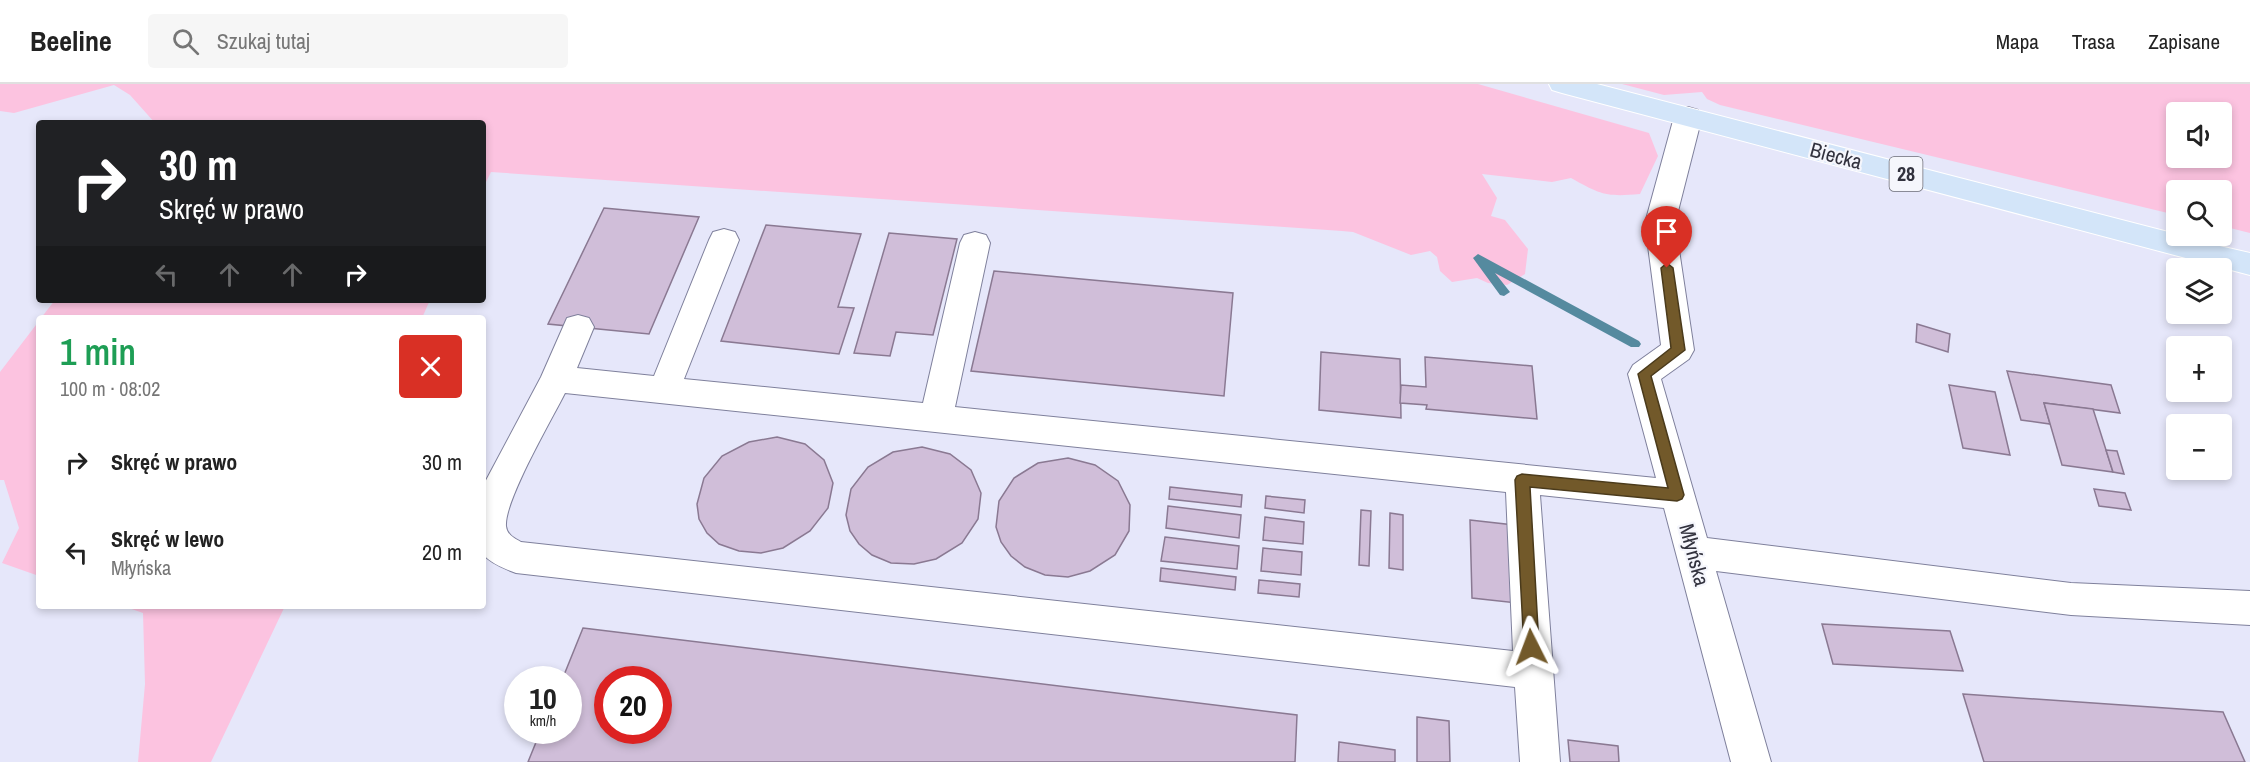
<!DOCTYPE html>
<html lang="pl">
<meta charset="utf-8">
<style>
:root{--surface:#fff;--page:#f6f6f6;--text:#222;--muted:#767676;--line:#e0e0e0}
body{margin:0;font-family:"Archivo Narrow",sans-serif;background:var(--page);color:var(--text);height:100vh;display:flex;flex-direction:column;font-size:22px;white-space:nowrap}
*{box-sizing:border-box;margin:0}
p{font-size:20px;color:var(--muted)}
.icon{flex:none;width:33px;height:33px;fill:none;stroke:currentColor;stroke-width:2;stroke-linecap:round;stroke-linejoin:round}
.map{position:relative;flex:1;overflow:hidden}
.panel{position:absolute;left:36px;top:231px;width:450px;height:294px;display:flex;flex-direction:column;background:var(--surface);border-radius:6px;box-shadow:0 3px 9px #0003}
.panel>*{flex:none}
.top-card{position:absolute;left:36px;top:36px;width:450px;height:183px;border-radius:6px;box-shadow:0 3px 9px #0003;background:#202124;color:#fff;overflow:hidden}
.fabs{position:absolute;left:2166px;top:18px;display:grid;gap:12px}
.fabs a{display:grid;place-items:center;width:66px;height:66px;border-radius:6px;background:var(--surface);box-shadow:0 3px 9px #0003;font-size:30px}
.speed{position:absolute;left:504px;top:582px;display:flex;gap:12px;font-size:30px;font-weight:700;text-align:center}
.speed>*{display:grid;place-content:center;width:78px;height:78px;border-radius:50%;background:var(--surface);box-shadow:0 3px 9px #0003;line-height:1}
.speed small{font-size:15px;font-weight:400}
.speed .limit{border:9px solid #d22;background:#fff;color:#111}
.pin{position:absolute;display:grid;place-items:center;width:51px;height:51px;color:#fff;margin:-62px -26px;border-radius:50% 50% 50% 0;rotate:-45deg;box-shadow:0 0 6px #0007}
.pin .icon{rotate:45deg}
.me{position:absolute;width:66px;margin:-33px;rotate:357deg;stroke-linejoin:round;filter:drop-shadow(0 0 4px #0008)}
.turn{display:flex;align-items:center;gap:21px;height:126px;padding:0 24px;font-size:27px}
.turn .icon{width:78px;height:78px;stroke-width:2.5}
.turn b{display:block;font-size:42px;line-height:51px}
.lanes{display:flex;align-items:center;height:57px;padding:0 24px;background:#0003;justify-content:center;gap:30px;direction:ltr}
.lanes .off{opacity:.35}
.round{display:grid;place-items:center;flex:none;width:63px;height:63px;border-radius:6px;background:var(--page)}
.summary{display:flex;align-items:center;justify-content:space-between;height:102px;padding:0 24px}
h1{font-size:36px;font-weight:600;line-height:45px;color:#1e9e55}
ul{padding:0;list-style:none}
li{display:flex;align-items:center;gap:18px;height:90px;padding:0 24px}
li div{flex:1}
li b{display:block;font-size:22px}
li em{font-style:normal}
header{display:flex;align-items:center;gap:36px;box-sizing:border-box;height:84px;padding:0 30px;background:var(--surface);border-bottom:2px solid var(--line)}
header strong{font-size:28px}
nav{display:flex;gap:33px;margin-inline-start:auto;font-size:21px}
.search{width:420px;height:54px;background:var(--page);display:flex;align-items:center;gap:15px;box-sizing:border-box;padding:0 21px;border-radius:6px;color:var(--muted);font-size:22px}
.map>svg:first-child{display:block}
.green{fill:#fcc3e0;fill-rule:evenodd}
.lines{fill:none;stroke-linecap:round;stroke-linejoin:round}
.stream{fill:#558a9f;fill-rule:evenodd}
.building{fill:#d0bed9;stroke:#8a7992;stroke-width:1.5;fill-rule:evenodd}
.minor-casing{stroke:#7f809c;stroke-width:2}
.major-casing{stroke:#fff;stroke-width:2}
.minor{fill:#fff;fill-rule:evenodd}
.major{fill:#d3e5f9;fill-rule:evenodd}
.route{fill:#72592a;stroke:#4a3a1b;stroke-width:1.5}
.labels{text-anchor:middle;stroke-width:4.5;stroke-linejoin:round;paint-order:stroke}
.shield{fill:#f5f6fc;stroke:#6c6d77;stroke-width:1.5}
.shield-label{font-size:20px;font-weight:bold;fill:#32323e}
.street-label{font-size:21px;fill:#32323e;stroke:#f5f6fc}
</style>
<header>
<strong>Beeline</strong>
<div class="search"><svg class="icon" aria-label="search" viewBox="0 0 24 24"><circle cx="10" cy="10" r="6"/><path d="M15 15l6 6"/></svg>Szukaj tutaj</div>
<nav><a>Mapa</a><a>Trasa</a><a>Zapisane</a></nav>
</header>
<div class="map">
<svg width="2250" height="678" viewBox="0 0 2250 678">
<rect width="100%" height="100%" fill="#e6e7fa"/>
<g class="green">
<path d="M 0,0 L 1478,0 L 1649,49 L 1658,72 L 1640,110 C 1607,113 1601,111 1571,94 L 1552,98 L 1482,90 L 1497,114 L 1491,132 L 1505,136 L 1528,165 L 1525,190 L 1507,201 L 1488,199 L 1477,194 L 1452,198 L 1440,187 L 1437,173 L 1430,167 L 1411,171 L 1353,148 L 1342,147 L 491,88 L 483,104 L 483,39 L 155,39 L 130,11 L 114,1 L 14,29 L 0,27 Z"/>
<path d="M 1622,0 L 2250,0 L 2250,149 L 2222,142 L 2222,106 L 2176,106 L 2176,131 L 1720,21 L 1707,15 L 1702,8 L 1664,11 ZM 2222,28 L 2222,74 L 2176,74 L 2176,28 Z"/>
<path d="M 55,216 L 430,216 L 422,234 L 41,234 Z"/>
<path d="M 39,237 L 39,492 L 2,479 L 19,444 L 4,396 L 0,396 L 0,288 Z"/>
<path d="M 123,522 L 285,522 L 211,678 L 138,678 L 145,600 L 143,529 Z"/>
</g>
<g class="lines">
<path class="stream" d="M 1478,170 L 1639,257 L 1641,260 L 1639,263 L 1631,263 L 1495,189 L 1510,208 L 1504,212 L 1500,211 L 1473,174 Z"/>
</g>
<g class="building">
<path d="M 604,124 L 699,133 L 649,250 L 548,240 Z"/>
<path d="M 766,141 L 861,150 L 838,223 L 854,224 L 839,270 L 721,257 Z"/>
<path d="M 889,149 L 957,155 L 933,251 L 896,248 L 890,272 L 854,269 Z"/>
<path d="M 994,187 L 1233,209 L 1224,312 L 971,287 Z"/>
<path d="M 1917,240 L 1950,250 L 1948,268 L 1916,258 Z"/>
<path d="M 1321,268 L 1400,275 L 1401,334 L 1319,326 Z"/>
<path d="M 1425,273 L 1532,282 L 1537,335 L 1426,325 L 1427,321 L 1400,319 L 1401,301 L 1426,303 Z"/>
<path d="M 2007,287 L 2111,301 L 2120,329 L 2044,319 L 2050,340 L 2021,336 Z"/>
<path d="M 1949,301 L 1995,308 L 2010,371 L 1963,364 Z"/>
<path d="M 2044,319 L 2093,325 L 2113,388 L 2062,381 Z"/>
<path d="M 777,353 L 805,360 L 824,376 L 833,399 L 828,424 L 810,447 L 783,464 L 761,469 L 739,467 L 719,460 L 707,449 L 699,435 L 697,420 L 704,394 L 722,372 L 749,358 Z"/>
<path d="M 922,363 L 950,370 L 971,386 L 981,409 L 978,435 L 962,459 L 936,475 L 914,480 L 891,479 L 872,471 L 859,460 L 850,447 L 846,431 L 851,405 L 868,383 L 893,368 Z"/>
<path d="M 2106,366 L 2117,367 L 2124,390 L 2113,388 Z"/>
<path d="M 1068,374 L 1095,381 L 1118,397 L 1130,421 L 1129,447 L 1115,471 L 1090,487 L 1068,493 L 1045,491 L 1025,483 L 1011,472 L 1001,458 L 996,443 L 999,417 L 1014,394 L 1038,379 Z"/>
<path d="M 1170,403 L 1242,411 L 1241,423 L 1169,415 Z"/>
<path d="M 2094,405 L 2125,409 L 2131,426 L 2099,422 Z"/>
<path d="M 1266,412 L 1305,416 L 1304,429 L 1265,424 Z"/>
<path d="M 1168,422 L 1241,431 L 1239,454 L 1166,444 Z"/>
<path d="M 1361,426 L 1371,427 L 1369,482 L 1359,481 Z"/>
<path d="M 1390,429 L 1403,431 L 1403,486 L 1389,484 Z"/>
<path d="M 1265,433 L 1304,438 L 1303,460 L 1263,456 Z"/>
<path d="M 1470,436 L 1514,441 L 1517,519 L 1472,514 Z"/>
<path d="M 1165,453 L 1239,462 L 1237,485 L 1161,477 Z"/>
<path d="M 1263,464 L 1302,468 L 1301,491 L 1261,487 Z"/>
<path d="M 1161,484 L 1236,493 L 1235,506 L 1160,497 Z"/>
<path d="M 1259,496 L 1300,500 L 1299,513 L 1258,509 Z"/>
<path d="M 1822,540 L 1950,547 L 1963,587 L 1833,580 Z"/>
<path d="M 583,544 L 1297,631 L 1295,678 L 528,678 L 541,646 L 568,646 L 568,596 L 562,596 ZM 608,596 L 658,596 L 658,646 L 608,646 Z"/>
<path d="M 1963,610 L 2223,628 L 2245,678 L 1984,678 Z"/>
<path d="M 1417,633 L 1449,637 L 1450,678 L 1417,678 Z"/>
<path d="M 1568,656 L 1618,662 L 1619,678 L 1570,678 Z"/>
<path d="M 1339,658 L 1395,666 L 1395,678 L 1338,678 Z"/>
</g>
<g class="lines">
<defs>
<path id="minor" d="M 1688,23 L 1698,26 L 1702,33 L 1675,139 L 1694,266 L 1689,275 L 1661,295 L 1707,454 L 2071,499 L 2250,507 L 2250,541 L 2071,531 L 1716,487 L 1771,678 L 1731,678 L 1664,424 L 1540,411 L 1560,678 L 1520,678 L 1515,603 L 516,489 C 505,485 490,479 483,470 L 483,402 L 541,293 L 567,234 L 578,231 L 589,234 L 594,243 L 577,284 L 654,292 L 709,156 L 713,148 L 724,145 L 735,148 L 739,156 L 684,295 L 923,319 L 960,159 L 964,151 L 975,148 L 986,151 L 990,159 L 955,323 L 1656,394 L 1628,290 L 1633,281 L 1661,261 L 1645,139 L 1674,33 L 1678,26 ZM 565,309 L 1506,408 L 1513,567 L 521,458 C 514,454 507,451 506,442 C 504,417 552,335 565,309 Z"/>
<path id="major" d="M 1549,0 L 1597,0 L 2176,150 L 2176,152 L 2250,169 L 2250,191 L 1562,9 L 1552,6 Z"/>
</defs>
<use href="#minor" class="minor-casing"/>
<use href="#major" class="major-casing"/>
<use href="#minor" class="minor"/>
<use href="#major" class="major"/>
</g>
<path class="route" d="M 1667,179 L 1673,184 L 1685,266 L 1651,292 L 1684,411 L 1682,415 L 1677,417 L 1530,403 L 1539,563 L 1537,568 L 1531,570 L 1526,568 L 1524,563 L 1515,396 L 1517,392 L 1522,390 L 1668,404 L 1638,290 L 1671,264 L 1661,184 Z"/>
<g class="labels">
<rect class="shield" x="1889.5" y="73" width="33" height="34" rx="4.5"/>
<g class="shield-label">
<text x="1906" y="97">28</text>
</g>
<g class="street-label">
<text transform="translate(1836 72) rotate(15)" y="7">Biecka</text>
<text transform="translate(1694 471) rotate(75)" y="7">Młyńska</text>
</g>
</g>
</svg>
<div class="fabs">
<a><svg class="icon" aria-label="sound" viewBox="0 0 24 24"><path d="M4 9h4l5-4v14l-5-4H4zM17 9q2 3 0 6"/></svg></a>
<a><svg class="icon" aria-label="search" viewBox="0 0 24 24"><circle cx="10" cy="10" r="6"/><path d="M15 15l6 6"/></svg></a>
<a><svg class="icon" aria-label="layers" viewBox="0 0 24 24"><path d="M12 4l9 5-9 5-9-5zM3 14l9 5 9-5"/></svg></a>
<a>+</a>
<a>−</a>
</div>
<div class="speed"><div>10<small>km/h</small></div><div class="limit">20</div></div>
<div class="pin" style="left:1667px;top:184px;background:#d93025"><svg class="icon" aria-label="arrive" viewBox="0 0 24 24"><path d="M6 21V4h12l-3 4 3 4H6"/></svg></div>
<svg class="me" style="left:1531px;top:563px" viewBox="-20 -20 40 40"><path d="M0-17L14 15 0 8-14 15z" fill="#72592a" stroke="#fff" stroke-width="4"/></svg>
<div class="top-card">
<div class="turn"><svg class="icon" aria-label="right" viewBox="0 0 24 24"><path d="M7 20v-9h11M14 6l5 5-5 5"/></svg><div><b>30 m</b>Skręć w prawo</div></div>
<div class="lanes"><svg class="icon off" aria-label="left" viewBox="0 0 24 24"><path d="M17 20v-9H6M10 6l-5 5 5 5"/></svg><svg class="icon off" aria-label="ahead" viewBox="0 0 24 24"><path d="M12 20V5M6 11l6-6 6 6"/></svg><svg class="icon off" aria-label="ahead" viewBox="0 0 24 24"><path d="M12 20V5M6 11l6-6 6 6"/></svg><svg class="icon" aria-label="right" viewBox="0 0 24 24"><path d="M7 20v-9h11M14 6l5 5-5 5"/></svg></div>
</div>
<section class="panel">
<div class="summary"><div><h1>1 min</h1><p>100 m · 08:02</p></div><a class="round" style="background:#d93025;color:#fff"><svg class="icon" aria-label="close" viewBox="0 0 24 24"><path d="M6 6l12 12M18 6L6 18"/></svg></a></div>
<ul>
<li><svg class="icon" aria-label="right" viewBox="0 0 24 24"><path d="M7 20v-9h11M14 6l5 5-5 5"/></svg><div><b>Skręć w prawo</b></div><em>30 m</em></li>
<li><svg class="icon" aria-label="left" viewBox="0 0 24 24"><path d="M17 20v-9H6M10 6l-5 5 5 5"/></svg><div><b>Skręć w lewo</b><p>Młyńska</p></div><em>20 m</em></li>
</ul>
</section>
</div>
